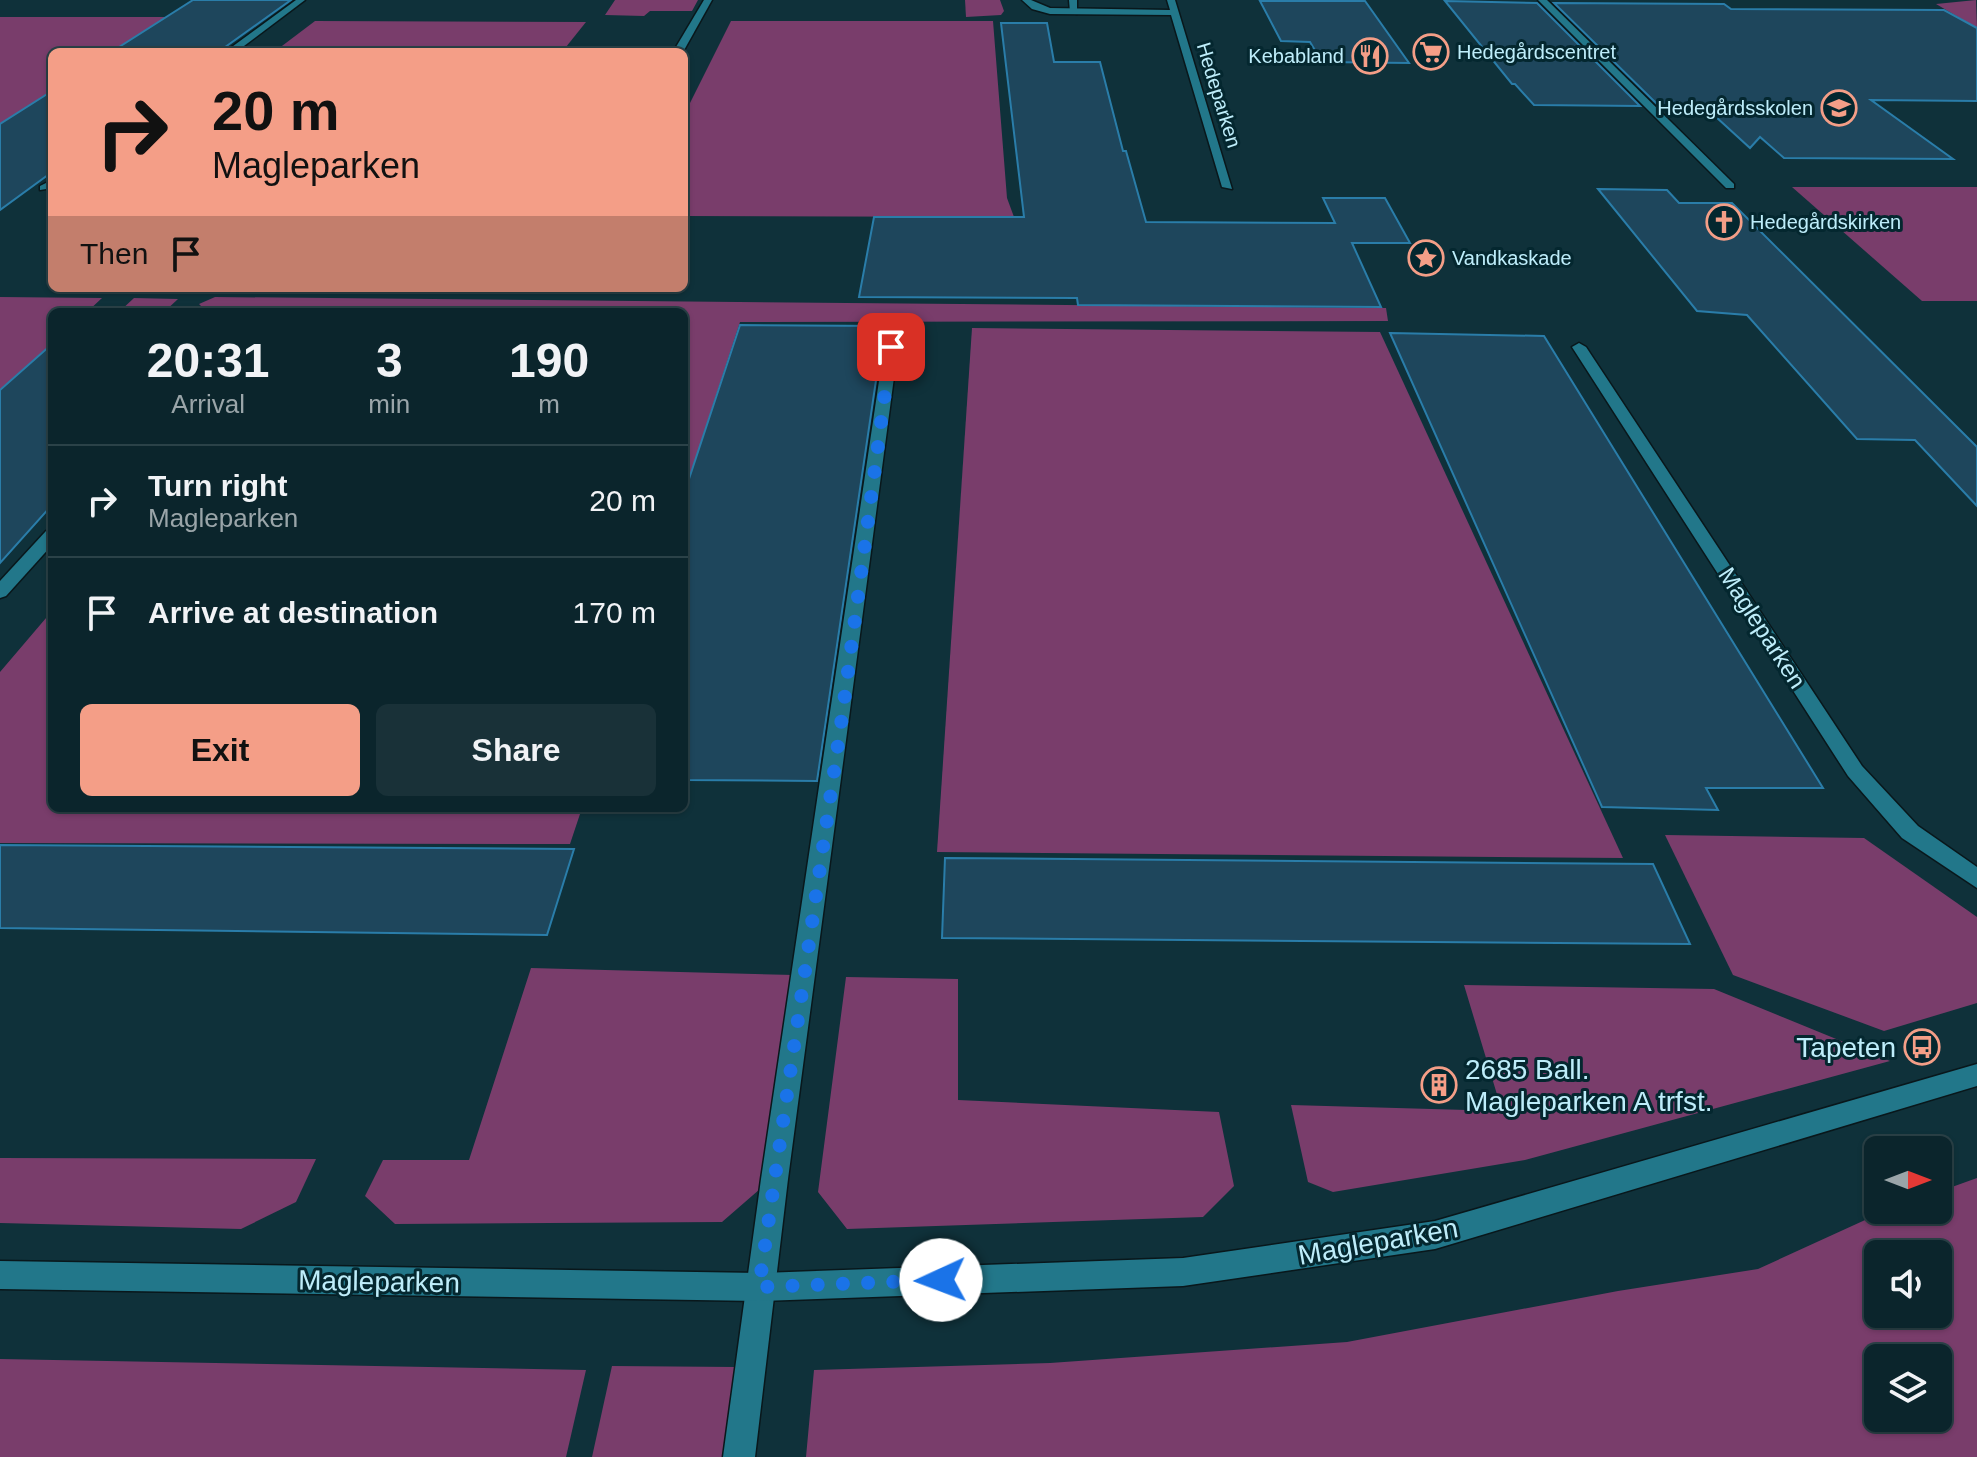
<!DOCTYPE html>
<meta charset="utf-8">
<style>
:root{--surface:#0b252c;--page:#193138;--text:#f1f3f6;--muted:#9aa5a9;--line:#2b4248;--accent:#f49e87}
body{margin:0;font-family:Helvetica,sans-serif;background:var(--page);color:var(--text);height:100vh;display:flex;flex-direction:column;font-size:30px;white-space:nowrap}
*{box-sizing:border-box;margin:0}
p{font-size:26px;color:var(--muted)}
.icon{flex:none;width:44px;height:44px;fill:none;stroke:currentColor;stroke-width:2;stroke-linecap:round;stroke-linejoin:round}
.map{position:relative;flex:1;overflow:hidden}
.details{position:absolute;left:48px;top:308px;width:640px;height:504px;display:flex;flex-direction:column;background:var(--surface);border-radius:12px;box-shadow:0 2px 6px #0004,0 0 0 2px var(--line)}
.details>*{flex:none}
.guide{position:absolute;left:48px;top:48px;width:640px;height:244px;border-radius:12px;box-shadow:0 2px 6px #0004,0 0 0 2px var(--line);background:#f49e87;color:#111;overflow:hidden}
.needle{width:52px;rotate:90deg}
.tools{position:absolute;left:1864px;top:1136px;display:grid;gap:16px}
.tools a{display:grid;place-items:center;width:88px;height:88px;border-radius:12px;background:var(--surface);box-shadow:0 2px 6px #0004,0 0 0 2px var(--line);font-size:40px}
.pin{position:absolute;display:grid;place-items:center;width:68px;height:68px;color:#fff;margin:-34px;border-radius:16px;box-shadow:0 4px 12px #0006}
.me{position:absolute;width:88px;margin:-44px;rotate:268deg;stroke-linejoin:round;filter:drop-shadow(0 0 6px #0008)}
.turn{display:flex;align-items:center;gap:28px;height:168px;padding:0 32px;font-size:36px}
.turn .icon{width:104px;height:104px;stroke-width:2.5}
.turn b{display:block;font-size:56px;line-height:68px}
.then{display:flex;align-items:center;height:76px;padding:0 32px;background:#0003;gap:16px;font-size:30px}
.eta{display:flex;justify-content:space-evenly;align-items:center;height:136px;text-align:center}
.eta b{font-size:48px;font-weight:600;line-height:56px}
.primary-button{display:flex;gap:16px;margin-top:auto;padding:16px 32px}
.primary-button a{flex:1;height:92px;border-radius:12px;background:var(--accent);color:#111;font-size:32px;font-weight:600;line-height:92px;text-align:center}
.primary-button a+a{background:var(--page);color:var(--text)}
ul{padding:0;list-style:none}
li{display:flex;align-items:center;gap:24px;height:112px;padding:0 32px;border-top:2px solid var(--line)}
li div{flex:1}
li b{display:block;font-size:30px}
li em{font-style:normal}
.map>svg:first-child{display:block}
.green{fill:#793d6b;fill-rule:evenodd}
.building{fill:#1e465c;stroke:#2a7da9;stroke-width:2}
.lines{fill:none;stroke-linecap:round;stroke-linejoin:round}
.service-casing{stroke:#09171b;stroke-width:3}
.minor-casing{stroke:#09171b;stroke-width:3}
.tertiary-casing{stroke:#09171b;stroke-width:3}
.service{fill:#22778a;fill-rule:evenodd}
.minor{fill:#22778a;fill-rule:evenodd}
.tertiary{fill:#22778a;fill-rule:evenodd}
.route{stroke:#1a73e8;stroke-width:14;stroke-dasharray:0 25.2}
.labels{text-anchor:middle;stroke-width:6;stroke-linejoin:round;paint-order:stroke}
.far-poi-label{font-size:20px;fill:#beedfa;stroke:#04272f;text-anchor:start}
.far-street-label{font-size:20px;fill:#beedfa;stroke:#04272f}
.street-label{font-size:24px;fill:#beedfa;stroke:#04272f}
.near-poi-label{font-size:28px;fill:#beedfa;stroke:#04272f;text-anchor:end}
.near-street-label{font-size:28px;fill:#beedfa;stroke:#04272f}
</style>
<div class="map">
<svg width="1977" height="1457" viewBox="0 0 1977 1457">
<rect width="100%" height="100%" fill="#0f313a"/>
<g class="green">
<path d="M 615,0 L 698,0 L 692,11 L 650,11 L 644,16 L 605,15 Z"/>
<path d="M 965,0 L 1000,0 L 1004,11 L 1001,15 L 966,17 Z"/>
<path d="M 1976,0 L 1977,28 L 1936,4 Z"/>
<path d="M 0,17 L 166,17 L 112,52 L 52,52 L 52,91 L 0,124 Z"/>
<path d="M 315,21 L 586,22 L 562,52 L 274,52 Z"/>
<path d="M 731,21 L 993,21 L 1007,198 L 1014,217 L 684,216 L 684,115 Z"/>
<path d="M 1792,187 L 1977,187 L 1977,301 L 1922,301 Z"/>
<path d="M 0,297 L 102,298 L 87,312 L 52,312 L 52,343 L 0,391 Z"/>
<path d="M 215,297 L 1386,308 L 1388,321 L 740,322 L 684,494 L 684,312 L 207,312 L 199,304 Z"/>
<path d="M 134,298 L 178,299 L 164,312 L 119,312 Z"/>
<path d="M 972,328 L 1380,332 L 1623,858 L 937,852 Z"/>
<path d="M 52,611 L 52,808 L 582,808 L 570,844 L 0,843 L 0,672 Z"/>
<path d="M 1665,835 L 1864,838 L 1977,917 L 1977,1003 L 1884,1031 L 1733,975 Z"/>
<path d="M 531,968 L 794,975 L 760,1189 L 722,1222 L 395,1224 L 365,1196 L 383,1160 L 469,1160 Z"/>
<path d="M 846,977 L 958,979 L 958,1100 L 1219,1112 L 1234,1186 L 1203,1217 L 847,1229 L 818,1192 Z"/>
<path d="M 1464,985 L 1714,989 L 1890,1061 L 1525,1160 L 1333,1192 L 1308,1182 L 1291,1105 L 1502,1111 Z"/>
<path d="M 0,1158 L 316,1159 L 296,1202 L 241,1229 L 0,1223 Z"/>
<path d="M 1977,1178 L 1977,1457 L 806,1457 L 814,1370 L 1050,1363 L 1347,1342 L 1618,1291 L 1758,1269 L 1887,1210 L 1938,1210 L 1938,1192 ZM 1878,1254 L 1938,1254 L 1938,1314 L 1878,1314 ZM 1878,1358 L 1938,1358 L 1938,1418 L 1878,1418 Z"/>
<path d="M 0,1359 L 586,1370 L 566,1457 L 0,1457 Z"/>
<path d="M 612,1366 L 736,1367 L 725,1457 L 592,1457 Z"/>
</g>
<g class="building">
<path d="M 193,0 L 291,0 L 221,50 L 116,49 Z"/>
<path d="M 1260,1 L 1365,1 L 1409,63 L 1322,62 L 1310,42 L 1281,41 Z"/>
<path d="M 1445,1 L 1537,3 L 1640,106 L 1534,105 L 1515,84 L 1512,84 Z"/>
<path d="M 1554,3 L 1724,4 L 1731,9 L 1944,10 L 1977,28 L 1977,101 L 1871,100 L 1953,159 L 1784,158 L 1760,137 L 1750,148 L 1704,106 L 1659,106 Z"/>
<path d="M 1001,23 L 1047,23 L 1054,62 L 1100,62 L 1123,151 L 1126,151 L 1146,222 L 1335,223 L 1323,198 L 1385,198 L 1410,243 L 1352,243 L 1381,307 L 1078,305 L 1077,298 L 859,297 L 874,217 L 1024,217 Z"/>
<path d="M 52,91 L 52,172 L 0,210 L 0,124 Z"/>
<path d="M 1598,189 L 1667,190 L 1679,203 L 1732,203 L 1977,447 L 1977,506 L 1915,440 L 1857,439 L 1747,315 L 1697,311 Z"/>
<path d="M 740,325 L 884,326 L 817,781 L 684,780 L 684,494 Z"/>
<path d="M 1390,333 L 1544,336 L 1823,788 L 1706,788 L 1718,810 L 1602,807 Z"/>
<path d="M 52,344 L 52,505 L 0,563 L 0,390 Z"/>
<path d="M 0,845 L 574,849 L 547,935 L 0,928 Z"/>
<path d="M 945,858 L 1653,864 L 1690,944 L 942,938 Z"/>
</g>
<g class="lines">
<defs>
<g id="service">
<path d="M 1069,0 L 1077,0 L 1077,14 L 1070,12 Z"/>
<path d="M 1579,343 L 1586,347 L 1862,766 L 1918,826 L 1977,867 L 1977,888 L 1902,838 L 1848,776 L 1572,347 Z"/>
</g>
<g id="minor">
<path d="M 296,0 L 305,0 L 236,52 L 225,52 Z"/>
<path d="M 704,0 L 712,0 L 683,52 L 673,52 Z"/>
<path d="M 1022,0 L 1031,0 L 1050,8 L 1170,10 L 1167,0 L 1175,0 L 1232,189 L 1222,187 L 1171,15 L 1050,14 L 1032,9 Z"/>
<path d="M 1538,0 L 1547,0 L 1734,184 L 1734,188 L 1726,188 Z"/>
<path d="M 52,180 L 52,188 L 40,190 L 40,186 Z"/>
<path d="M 891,343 L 898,347 L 788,1179 L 755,1457 L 723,1457 L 761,1179 L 884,347 Z"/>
<path d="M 52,530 L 52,545 L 6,596 L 0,598 L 0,581 L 46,531 Z"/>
</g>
<path id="tertiary" d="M 1977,1064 L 1977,1086 L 1435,1249 L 1183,1286 L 759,1301 L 0,1289 L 0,1261 L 759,1273 L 1183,1258 L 1435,1221 Z"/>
</defs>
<use href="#service" class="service-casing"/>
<use href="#minor" class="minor-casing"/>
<use href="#tertiary" class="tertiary-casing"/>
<use href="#service" class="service"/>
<use href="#minor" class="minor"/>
<use href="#tertiary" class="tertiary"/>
</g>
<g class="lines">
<path class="route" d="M 891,347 L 842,717 L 759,1287 L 941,1280"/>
</g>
<defs>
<symbol id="supermarket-ring" viewBox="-11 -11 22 22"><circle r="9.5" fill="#04272f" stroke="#f49e87" stroke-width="1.5"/><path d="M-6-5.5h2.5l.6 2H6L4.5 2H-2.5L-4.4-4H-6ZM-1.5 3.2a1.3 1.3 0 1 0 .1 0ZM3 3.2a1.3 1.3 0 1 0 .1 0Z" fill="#f49e87"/></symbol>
<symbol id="restaurant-ring" viewBox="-11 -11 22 22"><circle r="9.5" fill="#04272f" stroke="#f49e87" stroke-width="1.5"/><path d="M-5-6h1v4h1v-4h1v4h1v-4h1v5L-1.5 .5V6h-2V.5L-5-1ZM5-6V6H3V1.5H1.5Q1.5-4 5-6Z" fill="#f49e87"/></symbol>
<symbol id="school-ring" viewBox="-11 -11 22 22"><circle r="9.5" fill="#04272f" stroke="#f49e87" stroke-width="1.5"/><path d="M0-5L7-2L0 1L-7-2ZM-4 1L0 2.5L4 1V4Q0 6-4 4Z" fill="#f49e87"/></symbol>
<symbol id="church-ring" viewBox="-11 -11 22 22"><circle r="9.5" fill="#04272f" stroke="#f49e87" stroke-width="1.5"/><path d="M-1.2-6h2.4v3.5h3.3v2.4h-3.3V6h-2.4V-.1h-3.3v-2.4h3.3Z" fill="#f49e87"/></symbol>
<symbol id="sight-ring" viewBox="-11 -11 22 22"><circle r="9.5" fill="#04272f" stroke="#f49e87" stroke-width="1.5"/><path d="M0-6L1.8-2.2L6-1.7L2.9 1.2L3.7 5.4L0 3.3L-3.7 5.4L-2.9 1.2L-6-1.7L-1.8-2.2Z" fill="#f49e87"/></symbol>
<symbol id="bus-ring" viewBox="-11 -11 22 22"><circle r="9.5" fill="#04272f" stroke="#f49e87" stroke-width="1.5"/><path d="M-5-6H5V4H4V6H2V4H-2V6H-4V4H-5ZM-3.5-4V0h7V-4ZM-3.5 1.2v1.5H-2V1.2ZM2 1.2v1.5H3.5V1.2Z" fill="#f49e87"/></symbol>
<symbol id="building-ring" viewBox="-11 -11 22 22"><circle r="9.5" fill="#04272f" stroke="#f49e87" stroke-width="1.5"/><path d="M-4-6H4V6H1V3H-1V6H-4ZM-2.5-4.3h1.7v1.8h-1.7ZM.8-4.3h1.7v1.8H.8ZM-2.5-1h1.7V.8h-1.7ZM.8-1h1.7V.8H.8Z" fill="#f49e87"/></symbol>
</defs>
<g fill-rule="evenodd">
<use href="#supermarket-ring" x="1411" y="32" width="40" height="40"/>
<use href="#restaurant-ring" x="1350" y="36" width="40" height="40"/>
<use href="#school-ring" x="1819" y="88" width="40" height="40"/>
<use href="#church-ring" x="1704" y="202" width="40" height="40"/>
<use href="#sight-ring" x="1406" y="238" width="40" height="40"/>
<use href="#bus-ring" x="1902" y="1027" width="40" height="40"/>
<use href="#building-ring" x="1419" y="1065" width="40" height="40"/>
</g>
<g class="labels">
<g class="far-poi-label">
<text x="1457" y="59">Hedegårdscentret</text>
<text x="1344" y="63" text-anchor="end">Kebabland</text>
<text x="1813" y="115" text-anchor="end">Hedegårdsskolen</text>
<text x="1750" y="229">Hedegårdskirken</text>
<text x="1452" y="265">Vandkaskade</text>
</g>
<g class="far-street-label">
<text transform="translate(1219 95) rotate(73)" y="7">Hedeparken</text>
</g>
<g class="street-label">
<text transform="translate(1762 628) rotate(57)" y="8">Magleparken</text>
</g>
<g class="near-poi-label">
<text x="1896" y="1057">Tapeten</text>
<text x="1465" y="1079" text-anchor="start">2685 Ball.<tspan x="1465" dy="32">Magleparken A trfst.</tspan></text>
</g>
<g class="near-street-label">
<text transform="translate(1378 1241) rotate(-10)" y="10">Magleparken</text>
<text transform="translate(379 1281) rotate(1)" y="10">Magleparken</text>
</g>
</g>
</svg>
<div class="tools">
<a><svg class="needle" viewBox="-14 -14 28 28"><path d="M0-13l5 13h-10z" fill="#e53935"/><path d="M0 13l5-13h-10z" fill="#9aa5a9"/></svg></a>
<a><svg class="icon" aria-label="sound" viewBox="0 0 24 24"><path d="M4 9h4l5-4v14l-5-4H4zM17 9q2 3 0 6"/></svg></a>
<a><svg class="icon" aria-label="layers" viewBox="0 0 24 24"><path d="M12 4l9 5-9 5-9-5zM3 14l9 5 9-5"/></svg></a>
</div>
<div class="pin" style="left:891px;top:347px;background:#d93025"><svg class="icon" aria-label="arrive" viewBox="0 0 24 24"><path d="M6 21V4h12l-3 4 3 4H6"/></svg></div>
<svg class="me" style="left:941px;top:1280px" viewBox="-20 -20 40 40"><circle r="19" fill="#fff"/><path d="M0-13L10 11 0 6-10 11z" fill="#1a73e8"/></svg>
<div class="guide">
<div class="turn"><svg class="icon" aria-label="right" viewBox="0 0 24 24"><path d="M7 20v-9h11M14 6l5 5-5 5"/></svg><div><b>20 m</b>Magleparken</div></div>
<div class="then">Then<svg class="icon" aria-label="arrive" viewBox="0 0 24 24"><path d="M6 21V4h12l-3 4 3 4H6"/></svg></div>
</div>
<section class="details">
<div class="eta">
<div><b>20:31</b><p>Arrival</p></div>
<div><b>3</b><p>min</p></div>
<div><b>190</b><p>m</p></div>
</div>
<ul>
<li><svg class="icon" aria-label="right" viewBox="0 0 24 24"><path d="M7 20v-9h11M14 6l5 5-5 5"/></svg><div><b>Turn right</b><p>Magleparken</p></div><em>20 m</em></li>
<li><svg class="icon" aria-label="arrive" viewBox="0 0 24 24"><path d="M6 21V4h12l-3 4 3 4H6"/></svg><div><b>Arrive at destination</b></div><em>170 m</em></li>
</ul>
<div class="primary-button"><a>Exit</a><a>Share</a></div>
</section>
</div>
